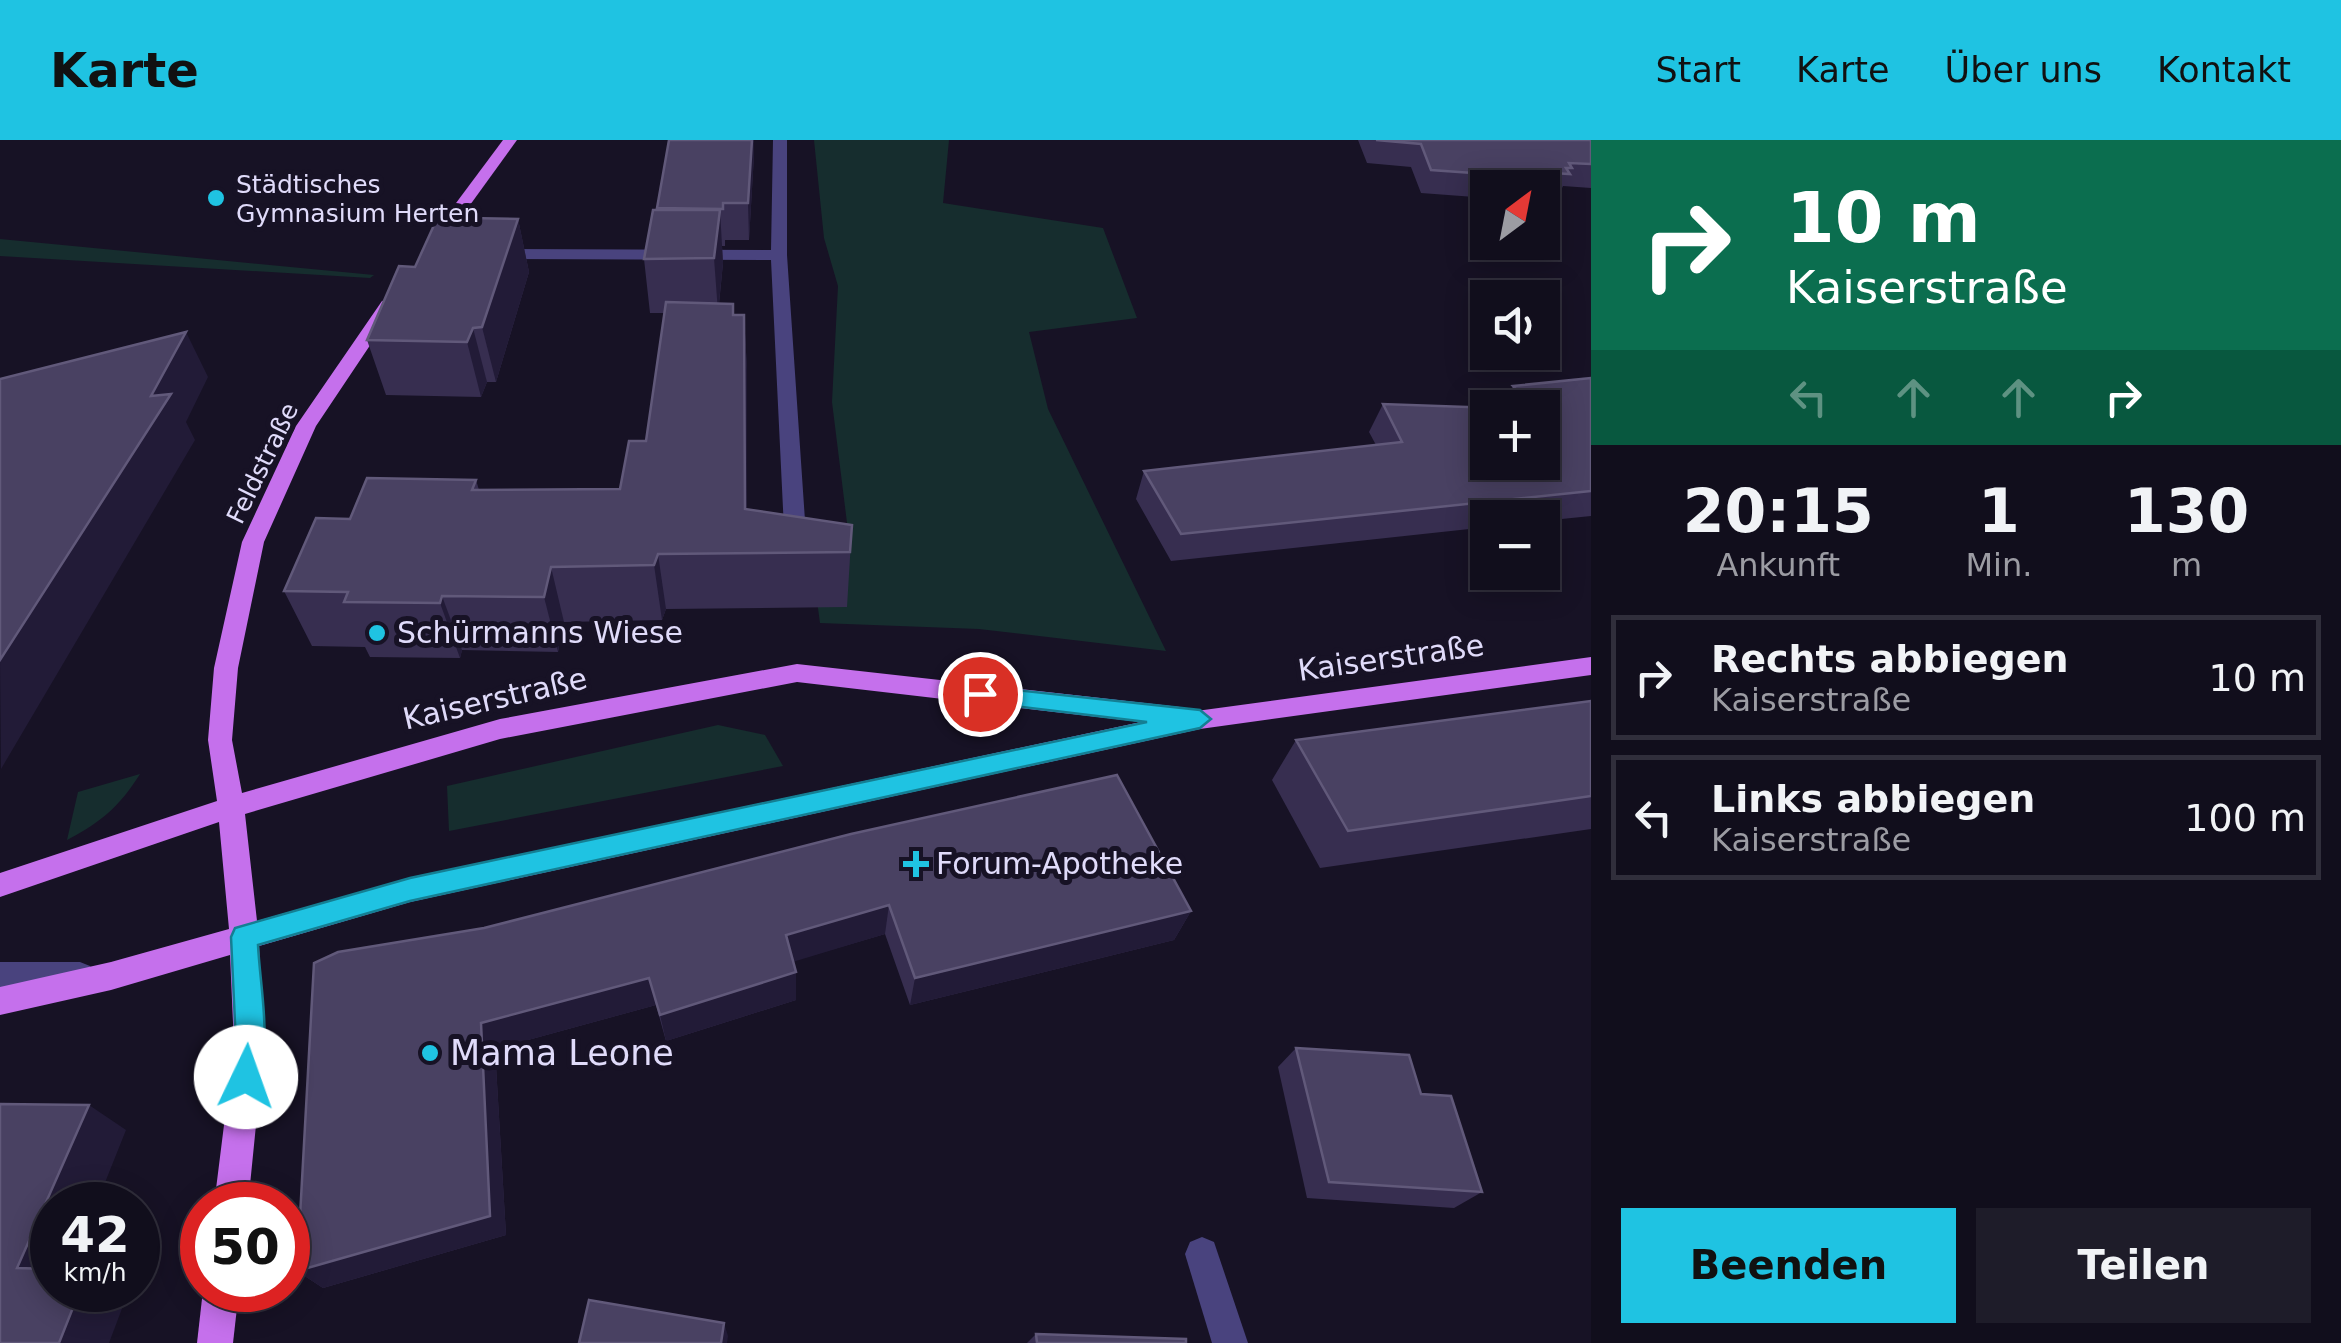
<!DOCTYPE html>
<html lang="de">
<meta charset="utf-8">
<style>
:root{--surface:#110e1c;--page:#1e1c29;--text:#f1f3f6;--muted:#9c9ca3;--line:#302e3b;--accent:#1fc3e2}
body{margin:0;font-family:"DejaVu Sans",sans-serif;background:var(--page);color:var(--text);height:100vh;display:flex;flex-direction:column;font-size:38px;white-space:nowrap}
*{box-sizing:border-box;margin:0}
p{font-size:32px;color:var(--muted)}
.icon{flex:none;width:55px;height:55px;fill:none;stroke:currentColor;stroke-width:2;stroke-linecap:round;stroke-linejoin:round}
.map{position:relative;flex:1;overflow:hidden}
.details{display:flex;flex-direction:column;background:var(--surface);width:750px}
.details>*{flex:none}
.top-card{background:#0b6e4f;color:#fff;overflow:hidden}
.needle{width:65px;rotate:32deg}
.controls{position:absolute;left:1470px;top:30px;display:grid;gap:20px}
.controls a{display:grid;place-items:center;width:90px;height:90px;border-radius:0px;background:var(--surface);box-shadow:0 5px 25px #0003,0 0 0 2px var(--line);font-size:50px}
.speed{position:absolute;left:30px;top:1042px;display:flex;gap:20px;font-size:50px;font-weight:700;text-align:center}
.speed>*{display:grid;place-content:center;width:130px;height:130px;border-radius:50%;background:var(--surface);box-shadow:0 5px 25px #0003,0 0 0 2px var(--line);line-height:1}
.speed small{font-size:25px;font-weight:400}
.speed .limit{border:15px solid #d22;background:#fff;color:#111}
.pin{position:absolute;display:grid;place-items:center;width:85px;height:85px;color:#fff;margin:-42px;border:5px solid #fff;border-radius:50%;box-shadow:0 2px 10px #0007}
.me{position:absolute;width:110px;margin:-55px;rotate:3deg;stroke-linejoin:round;filter:drop-shadow(0 0 8px #0008)}
.turn{display:flex;align-items:center;gap:35px;height:210px;padding:0 30px;font-size:45px}
.turn .icon{width:130px;height:130px;stroke-width:2.5}
.turn b{display:block;font-size:70px;line-height:85px}
.lanes{display:flex;align-items:center;height:95px;padding:0 30px;background:#0003;justify-content:center;gap:50px;direction:ltr}
.lanes .off{opacity:.35}
.eta{display:flex;justify-content:space-evenly;align-items:center;height:170px;text-align:center}
.eta b{font-size:60px;font-weight:700;line-height:70px}
.cta{display:flex;gap:20px;margin-top:auto;padding:20px 30px}
.cta a{flex:1;height:115px;border-radius:0px;background:var(--accent);color:#111;font-size:40px;font-weight:700;line-height:115px;text-align:center}
.cta a+a{background:var(--page);color:var(--text)}
ul{padding:0;list-style:none}
li{display:flex;align-items:center;gap:30px;height:125px;margin:0 20px 15px;padding:0 10px;border:5px solid var(--line);border-radius:0px}
li div{flex:1}
li b{display:block;font-size:38px}
li em{font-style:normal}
header{display:flex;align-items:center;gap:60px;box-sizing:border-box;height:140px;padding:0 50px;background:var(--accent);color:#111}
header strong{font-size:48px}
nav{display:flex;gap:55px;margin-inline-start:auto;font-size:35px}
main{display:flex;flex:1;min-height:0}
.map>svg:first-child{display:block}
.green{fill:#162d2e}
.lines{fill:none;stroke-linecap:round;stroke-linejoin:round}
.minor{fill:#49437e;fill-rule:evenodd}
.major{fill:#c570ec;fill-rule:evenodd}
.wall{fill:#372e50}
.shaded-wall{fill:#221b37}
.building{fill:#494162;stroke:#61597a;stroke-width:2.5}
.route{fill:#1fc3e2;stroke:#147f93;stroke-width:2.5}
.poi-dot{fill:#1fc3e2;stroke:#171225;stroke-width:4}
.labels{text-anchor:middle;stroke-width:10;stroke-linejoin:round;paint-order:stroke}
.far-poi-label{font-size:25px;fill:#e0dbfa;stroke:#171225;text-anchor:start}
.far-street-label{font-size:25px;fill:#e0dbfa;stroke:#171225}
.poi-label{font-size:30px;fill:#e0dbfa;stroke:#171225;text-anchor:start}
.street-label{font-size:30px;fill:#e0dbfa;stroke:#171225}
.near-poi-label{font-size:35px;fill:#e0dbfa;stroke:#171225;text-anchor:start}
</style>
<header>
<strong>Karte</strong>
<nav><a>Start</a><a>Karte</a><a>Über uns</a><a>Kontakt</a></nav>
</header>
<main>
<div class="map">
<svg width="1591" height="1203" viewBox="0 0 1591 1203">
<rect width="100%" height="100%" fill="#171225"/>
<g class="green">
<path d="M 814,0 L 949,0 L 943,63 L 1103,88 L 1137,178 L 1029,192 L 1048,269 L 1166,511 L 979,489 L 820,483 L 810,408 L 850,407 L 832,262 L 838,146 L 824,98 Z"/>
<path d="M 0,99 L 374,135 L 370,138 L 0,116 Z"/>
<path d="M 718,585 L 765,595 L 783,626 L 449,691 L 447,646 Z"/>
<path d="M 140,634 C 120,666 100,683 67,700 L 78,652 Z"/>
</g>
<g class="lines">
<g class="minor">
<path d="M 773,0 L 787,0 L 787,115 L 807,410 L 796,417 L 785,410 L 771,120 L 491,119 L 483,114 L 491,109 L 771,110 Z"/>
<path d="M 0,822 L 80,822 L 90,826 L 95,836 L 90,846 L 80,850 L 0,850 Z"/>
<path d="M 1202,1097 L 1214,1102 L 1248,1203 L 1212,1203 L 1185,1114 L 1190,1102 Z"/>
</g>
<g class="major">
<path d="M 503,0 L 517,0 L 436,112 L 424,112 L 424,106 Z"/>
<path d="M 388,160 L 397,165 L 316,286 L 264,402 L 238,528 L 232,600 L 242,653 L 500,579 L 797,524 L 1180,567 L 1189,572 L 1591,517 L 1591,535 L 1200,589 L 410,762 L 259,806 L 264,905 L 248,1065 L 214,1065 L 234,905 L 230,815 L 111,850 L 0,875 L 0,847 L 111,822 L 229,789 L 219,682 L 0,757 L 0,733 L 217,661 L 208,600 L 214,528 L 242,402 L 296,286 L 382,161 ZM 797,542 L 1141,582 L 410,738 L 257,781 L 245,674 L 500,599 Z"/>
<path d="M 203,1150 L 239,1150 L 233,1203 L 197,1203 Z"/>
</g>
</g>
<g class="wall">
<path d="M 669,0 L 754,15 L 749,100 L 725,100 L 725,106 L 722,106 L 723,123 L 719,164 L 733,164 L 733,175 L 744,175 L 747,230 L 747,369 L 852,385 L 847,467 L 666,469 L 662,480 L 564,482 L 558,512 L 462,510 L 460,518 L 370,517 L 365,507 L 312,506 L 284,451 L 350,379 L 476,340 L 479,350 L 620,349 L 646,301 L 664,173 L 650,173 L 644,119 L 657,70 Z"/>
<path d="M 1358,0 L 1591,0 L 1591,48 L 1563,46 L 1557,58 L 1546,57 L 1543,62 L 1542,48 L 1488,48 L 1488,58 L 1421,53 L 1411,27 L 1367,23 Z"/>
<path d="M 518,79 L 529,132 L 496,242 L 487,242 L 481,257 L 386,255 L 367,200 L 415,127 L 463,83 Z"/>
<path d="M 1591,238 L 1591,376 L 1542,381 L 1542,378 L 1488,378 L 1488,387 L 1171,421 L 1136,359 L 1144,331 L 1376,305 L 1369,292 L 1383,264 L 1488,322 L 1542,268 L 1500,268 L 1513,246 Z"/>
<path d="M 1591,561 L 1591,689 L 1320,728 L 1272,640 L 1296,600 Z"/>
<path d="M 851,694 L 1191,771 L 1174,800 L 910,865 L 885,794 L 793,821 L 796,832 L 796,860 L 666,901 L 656,865 L 495,909 L 506,1095 L 323,1148 L 297,1131 L 484,788 Z"/>
<path d="M 1296,908 L 1421,954 L 1482,1052 L 1454,1068 L 1307,1058 L 1278,927 Z"/>
<path d="M 1036,1194 L 1186,1203 L 1027,1203 Z"/>
</g>
<g class="shaded-wall">
<path d="M 752,0 L 754,0 L 754,15 L 749,100 L 748,63 Z"/>
<path d="M 720,70 L 723,123 L 718,172 L 714,118 Z"/>
<path d="M 518,79 L 529,132 L 496,242 L 482,187 Z"/>
<path d="M 744,175 L 747,230 L 747,413 L 745,369 Z"/>
<path d="M 473,188 L 487,242 L 481,257 L 467,202 Z"/>
<path d="M 186,192 L 208,237 L 186,282 L 195,300 L 1,629 L 0,520 Z"/>
<path d="M 658,414 L 666,469 L 662,480 L 654,425 Z"/>
<path d="M 551,427 L 564,482 L 558,512 L 544,457 Z"/>
<path d="M 442,456 L 462,510 L 460,518 L 440,463 Z"/>
<path d="M 889,765 L 885,794 L 786,824 L 786,795 Z"/>
<path d="M 1191,771 L 1174,800 L 910,865 L 915,838 Z"/>
<path d="M 796,832 L 796,860 L 666,901 L 660,875 Z"/>
<path d="M 649,838 L 656,865 L 495,909 L 506,1095 L 323,1148 L 297,1131 L 481,883 Z"/>
<path d="M 89,965 L 126,990 L 96,1065 L 52,1065 L 52,1142 L 17,1128 Z"/>
<path d="M 80,1150 L 129,1150 L 109,1203 L 59,1203 Z"/>
<path d="M 724,1183 L 728,1196 L 727,1203 L 721,1203 Z"/>
</g>
<g class="building">
<path d="M 669,0 L 752,0 L 748,63 L 723,63 L 723,69 L 657,68 Z"/>
<path d="M 1376,0 L 1591,0 L 1591,24 L 1569,23 L 1572,28 L 1566,28 L 1570,34 L 1553,33 L 1556,39 L 1431,30 L 1421,4 Z"/>
<path d="M 653,70 L 720,70 L 714,118 L 644,119 Z"/>
<path d="M 468,78 L 518,79 L 482,187 L 473,188 L 467,202 L 367,200 L 399,126 L 415,127 L 435,83 L 463,83 Z"/>
<path d="M 666,162 L 733,164 L 733,175 L 744,175 L 745,369 L 852,385 L 850,412 L 658,414 L 654,425 L 551,427 L 544,457 L 442,456 L 440,463 L 344,462 L 348,452 L 284,451 L 316,378 L 350,379 L 367,338 L 476,340 L 472,350 L 620,349 L 629,301 L 646,301 Z"/>
<path d="M 186,192 L 151,256 L 171,254 L 0,520 L 0,239 Z"/>
<path d="M 1591,238 L 1591,351 L 1181,394 L 1144,331 L 1402,302 L 1383,264 L 1496,268 L 1488,268 L 1488,322 L 1542,322 L 1542,268 L 1534,268 L 1513,246 Z"/>
<path d="M 1591,561 L 1591,656 L 1348,691 L 1296,600 Z"/>
<path d="M 1117,635 L 1191,771 L 915,838 L 889,765 L 786,795 L 796,832 L 660,875 L 649,838 L 481,883 L 490,1076 L 297,1131 L 314,823 L 338,812 L 484,788 L 851,694 Z"/>
<path d="M 1296,908 L 1409,915 L 1421,954 L 1451,956 L 1482,1052 L 1329,1042 Z"/>
<path d="M 0,964 L 89,965 L 17,1128 L 52,1129 L 52,1150 L 80,1150 L 59,1203 L 0,1203 Z"/>
<path d="M 589,1160 L 724,1183 L 721,1203 L 579,1203 Z"/>
<path d="M 1036,1194 L 1186,1199 L 1186,1203 L 1037,1203 Z"/>
</g>
<path class="route" d="M 980,546 L 1200,570 L 1211,579 L 1200,588 L 410,761 L 258,805 C 260,848 273,905 256,947 L 246,951 L 236,947 L 232,937 L 236,904 L 231,797 L 235,788 L 410,738 L 1147,582 L 980,562 L 970,554 Z"/>
<g class="poi-dot">
<circle cx="216" cy="58" r="10"/>
<circle cx="377" cy="493" r="10"/>
<path d="M911 709h10v10h10v10h-10v10h-10v-10h-10v-10h10z"/>
<circle cx="430" cy="913" r="10"/>
</g>
<g class="labels">
<g class="far-poi-label">
<text x="236" y="53">Städtisches<tspan x="236" dy="29">Gymnasium Herten</tspan></text>
</g>
<g class="far-street-label">
<text transform="translate(262 323) rotate(-64)" y="9">Feldstraße</text>
</g>
<g class="poi-label">
<text x="397" y="503">Schürmanns Wiese</text>
<text x="936" y="734">Forum-Apotheke</text>
</g>
<g class="street-label">
<text transform="translate(1391 518) rotate(-8)" y="10">Kaiserstraße</text>
<text transform="translate(495 559) rotate(-13)" y="10">Kaiserstraße</text>
</g>
<g class="near-poi-label">
<text x="450" y="925">Mama Leone</text>
</g>
</g>
</svg>
<div class="controls">
<a><svg class="needle" viewBox="-14 -14 28 28"><path d="M0-13l5 13h-10z" fill="#e53935"/><path d="M0 13l5-13h-10z" fill="#9c9ca3"/></svg></a>
<a><svg class="icon" aria-label="sound" viewBox="0 0 24 24"><path d="M4 9h4l5-4v14l-5-4H4zM17 9q2 3 0 6"/></svg></a>
<a>+</a>
<a>−</a>
</div>
<div class="speed"><div>42<small>km/h</small></div><div class="limit">50</div></div>
<div class="pin" style="left:980px;top:554px;background:#d93025"><svg class="icon" aria-label="arrive" viewBox="0 0 24 24"><path d="M6 21V4h12l-3 4 3 4H6"/></svg></div>
<svg class="me" style="left:246px;top:937px" viewBox="-20 -20 40 40"><circle r="19" fill="#fff"/><path d="M0-13L10 11 0 6-10 11z" fill="#1fc3e2"/></svg>
</div>
<section class="details">
<div class="top-card">
<div class="turn"><svg class="icon" aria-label="right" viewBox="0 0 24 24"><path d="M7 20v-9h11M14 6l5 5-5 5"/></svg><div><b>10 m</b>Kaiserstraße</div></div>
<div class="lanes"><svg class="icon off" aria-label="left" viewBox="0 0 24 24"><path d="M17 20v-9H6M10 6l-5 5 5 5"/></svg><svg class="icon off" aria-label="ahead" viewBox="0 0 24 24"><path d="M12 20V5M6 11l6-6 6 6"/></svg><svg class="icon off" aria-label="ahead" viewBox="0 0 24 24"><path d="M12 20V5M6 11l6-6 6 6"/></svg><svg class="icon" aria-label="right" viewBox="0 0 24 24"><path d="M7 20v-9h11M14 6l5 5-5 5"/></svg></div>
</div>
<div class="eta">
<div><b>20:15</b><p>Ankunft</p></div>
<div><b>1</b><p>Min.</p></div>
<div><b>130</b><p>m</p></div>
</div>
<ul>
<li><svg class="icon" aria-label="right" viewBox="0 0 24 24"><path d="M7 20v-9h11M14 6l5 5-5 5"/></svg><div><b>Rechts abbiegen</b><p>Kaiserstraße</p></div><em>10 m</em></li>
<li><svg class="icon" aria-label="left" viewBox="0 0 24 24"><path d="M17 20v-9H6M10 6l-5 5 5 5"/></svg><div><b>Links abbiegen</b><p>Kaiserstraße</p></div><em>100 m</em></li>
</ul>
<div class="cta"><a>Beenden</a><a>Teilen</a></div>
</section>
</main>
